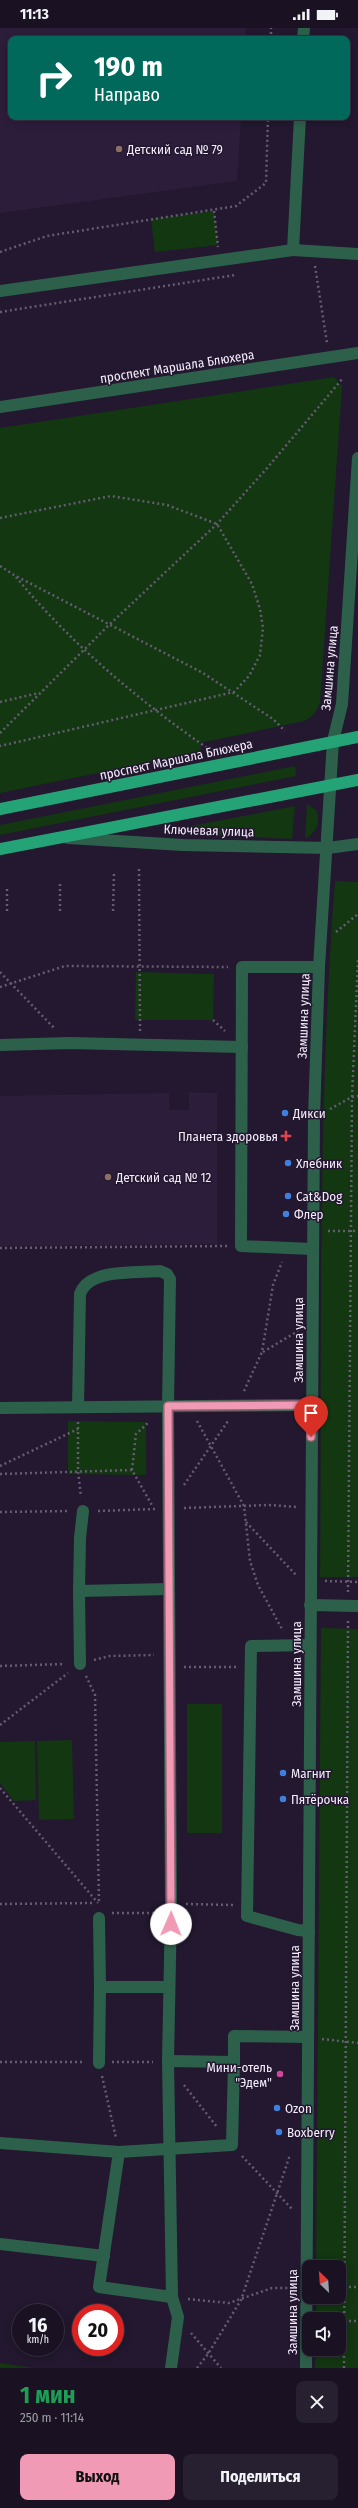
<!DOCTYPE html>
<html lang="ru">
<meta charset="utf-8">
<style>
:root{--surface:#1a1223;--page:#272030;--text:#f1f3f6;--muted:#9f9ea6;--line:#383241;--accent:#f09ab5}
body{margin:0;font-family:"Fira Sans Condensed",sans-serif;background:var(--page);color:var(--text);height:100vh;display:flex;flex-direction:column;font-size:15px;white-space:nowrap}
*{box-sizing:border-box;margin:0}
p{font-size:13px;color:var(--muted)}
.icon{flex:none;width:22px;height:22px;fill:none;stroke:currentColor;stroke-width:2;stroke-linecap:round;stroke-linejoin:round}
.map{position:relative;height:2340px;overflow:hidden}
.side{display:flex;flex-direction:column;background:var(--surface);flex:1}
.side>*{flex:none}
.guide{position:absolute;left:8px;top:8px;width:342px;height:84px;border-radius:8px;box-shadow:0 2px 10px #0003,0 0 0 1px var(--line);background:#00695c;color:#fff;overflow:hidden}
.needle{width:26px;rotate:335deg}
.tools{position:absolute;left:302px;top:2232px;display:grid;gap:8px}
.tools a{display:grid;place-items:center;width:44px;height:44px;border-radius:8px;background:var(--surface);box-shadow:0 2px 10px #0003,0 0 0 1px var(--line);font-size:20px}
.speed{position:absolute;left:12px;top:2276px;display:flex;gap:8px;font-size:20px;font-weight:700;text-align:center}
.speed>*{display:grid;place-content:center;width:52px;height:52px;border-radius:50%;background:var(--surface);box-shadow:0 2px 10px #0003,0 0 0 1px var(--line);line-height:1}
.speed small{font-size:10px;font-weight:400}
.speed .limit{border:6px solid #d22;background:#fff;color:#111}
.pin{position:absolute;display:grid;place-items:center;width:34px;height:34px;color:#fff;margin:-41px -17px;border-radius:50% 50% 50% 0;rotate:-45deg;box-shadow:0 0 4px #0007}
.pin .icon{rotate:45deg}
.me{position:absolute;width:44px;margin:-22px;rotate:1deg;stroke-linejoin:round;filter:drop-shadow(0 0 3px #0008)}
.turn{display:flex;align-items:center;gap:14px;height:84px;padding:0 20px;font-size:18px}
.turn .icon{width:52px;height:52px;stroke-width:2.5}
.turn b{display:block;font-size:28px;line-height:34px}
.round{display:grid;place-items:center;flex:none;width:42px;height:42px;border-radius:8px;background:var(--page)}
.summary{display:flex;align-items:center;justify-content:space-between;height:68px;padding:0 20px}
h1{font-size:24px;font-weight:700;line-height:30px;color:#1e9e55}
.primary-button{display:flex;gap:8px;margin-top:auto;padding:8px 20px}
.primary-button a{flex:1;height:46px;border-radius:8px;background:var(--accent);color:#111;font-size:16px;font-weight:700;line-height:46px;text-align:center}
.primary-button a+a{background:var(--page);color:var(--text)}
.status{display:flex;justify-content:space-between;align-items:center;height:28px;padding:0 20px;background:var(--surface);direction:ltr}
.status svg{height:11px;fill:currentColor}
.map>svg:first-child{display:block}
.built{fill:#2c1d3a}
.green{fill:#123711}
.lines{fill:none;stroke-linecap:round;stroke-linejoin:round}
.path{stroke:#665c71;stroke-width:2.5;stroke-dasharray:2 3;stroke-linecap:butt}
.minor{stroke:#2d604b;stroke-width:12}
.major{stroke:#24a377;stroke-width:12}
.route-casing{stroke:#9c6476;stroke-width:10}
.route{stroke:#f09ab5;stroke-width:7}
.education-dot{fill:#8d6e63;stroke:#23182f;stroke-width:1.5}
.shop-dot{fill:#3f7fe0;stroke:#23182f;stroke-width:1.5}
.health-dot{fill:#e0444e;stroke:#23182f;stroke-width:1.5}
.hotel-dot{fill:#d1479c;stroke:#23182f;stroke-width:1.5}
.labels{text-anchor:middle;stroke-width:3;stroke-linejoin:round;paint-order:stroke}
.poi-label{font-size:13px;fill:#f5edfd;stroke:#23182f;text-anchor:start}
.street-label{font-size:13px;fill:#f5edfd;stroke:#23182f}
</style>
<div class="status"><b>11:13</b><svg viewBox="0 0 49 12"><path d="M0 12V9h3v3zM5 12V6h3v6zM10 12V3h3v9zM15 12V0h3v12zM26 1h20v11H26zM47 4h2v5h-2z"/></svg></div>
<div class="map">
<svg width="358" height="2340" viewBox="0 0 358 2340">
<rect width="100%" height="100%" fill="#23182f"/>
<g class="built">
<path d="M 0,0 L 246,0 L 245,11 L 11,11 L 11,89 L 241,89 L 237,153 L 0,185 Z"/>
<path d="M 189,1064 L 217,1065 L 217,1216 L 0,1218 L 0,1068 L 169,1065 L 169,1082 L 189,1082 Z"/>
</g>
<g class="green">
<path d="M 214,183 L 218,217 L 155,224 L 151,191 Z"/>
<path d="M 334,349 L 342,358 L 320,675 C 316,684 313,689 304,693 L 200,715 L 201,724 L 0,765 L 0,400 Z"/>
<path d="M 295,738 L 296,748 L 0,807 L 0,797 Z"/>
<path d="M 307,776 L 316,782 C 321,794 317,804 305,811 Z"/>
<path d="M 295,778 L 292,811 L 187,806 L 184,803 L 186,799 Z"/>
<path d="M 335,853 L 358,854 L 358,1549 L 320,1549 C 322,1318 317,1084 335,853 Z"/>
<path d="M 136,944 L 214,946 L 213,992 L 135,992 Z"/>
<path d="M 68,1393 L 146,1394 L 146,1447 L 68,1446 Z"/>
<path d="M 321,1600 L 358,1601 L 358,2340 L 315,2340 L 316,2321 L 339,2321 L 339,2291 L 316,2291 L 316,2269 L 339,2269 L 339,2239 L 316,2239 Z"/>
<rect x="187" y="1676" width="35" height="129"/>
<path d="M 72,1712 L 74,1791 L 39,1792 L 37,1713 Z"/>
<path d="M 35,1713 L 36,1772 L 14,1773 L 0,1755 L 0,1714 Z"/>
<path d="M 0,2335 L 34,2340 L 0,2340 Z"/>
</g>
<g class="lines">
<g class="path">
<path d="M 271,11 L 271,0"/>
<path d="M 214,183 L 218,219"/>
<path d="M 0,224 L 47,208 L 236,178 L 266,155 L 268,89"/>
<path d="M 315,238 L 327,315"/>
<path d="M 0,284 L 235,247"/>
<path d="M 0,490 L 111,468 L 167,477 L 217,496 L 252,556 L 260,581 L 263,600 L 260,627 L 249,648 L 234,664 L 0,718"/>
<path d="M 0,538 L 14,547 L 203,645 L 273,691 L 285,703"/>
<path d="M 16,549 C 71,616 136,670 207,720"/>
<path d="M 0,674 L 39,665"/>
<path d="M 0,705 L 110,596 L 217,496 L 268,439 L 343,350"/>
<path d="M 139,841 L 140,1003"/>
<path d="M 7,861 L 7,883"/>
<path d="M 60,883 L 60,853"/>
<path d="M 113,883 L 114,845"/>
<path d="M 336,904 L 358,886"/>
<path d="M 0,944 L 54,1000"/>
<path d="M 0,959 L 65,938 L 228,939"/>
<path d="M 213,992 L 225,1003"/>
<path d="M 330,1081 L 352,1069 L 358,1068"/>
<path d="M 328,1203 L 358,1203"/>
<path d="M 0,1220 L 227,1218"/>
<path d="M 263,1324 L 298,1303"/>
<path d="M 244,1363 L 262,1324 L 273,1257 L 282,1234"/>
<path d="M 197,1393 L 244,1478 L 250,1533 L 258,1557 L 283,1603"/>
<path d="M 78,1394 L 78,1443 L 81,1469"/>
<path d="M 0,1438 L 78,1401"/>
<path d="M 132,1442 L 136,1406 L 149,1394"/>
<path d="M 0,1446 L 132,1442 L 153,1479"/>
<path d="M 184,1457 L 228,1393"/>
<path d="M 184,1480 L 269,1477 L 297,1479"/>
<path d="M 98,1483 L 155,1481"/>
<path d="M 0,1484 L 69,1483"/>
<path d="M 246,1494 L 296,1547"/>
<path d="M 325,1553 L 358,1554"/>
<path d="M 348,1564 L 352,1069 L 358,932"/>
<path d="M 94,1632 L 110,1628 L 154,1627"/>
<path d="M 0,1638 L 65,1636"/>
<path d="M 184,1639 L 237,1639"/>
<path d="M 86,1648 L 95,1667 L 99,1875"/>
<path d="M 0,1697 L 68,1645"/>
<path d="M 0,1760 L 98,1875"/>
<path d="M 0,1876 L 93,1875"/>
<path d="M 186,1876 L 233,1877"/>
<path d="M 112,1885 L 157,1885"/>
<path d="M 322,2011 L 358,2015"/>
<path d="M 0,2034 L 85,2034"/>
<path d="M 112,2034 L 153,2034"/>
<path d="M 102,2048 L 116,2110"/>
<path d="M 184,2057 L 217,2099"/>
<path d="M 242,2128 L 292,2181"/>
<path d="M 339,2259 L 358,2259"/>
<path d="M 188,2271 L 229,2275 L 272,2260 L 292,2260"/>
<path d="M 339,2293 L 358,2293"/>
<path d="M 191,2305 L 221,2340"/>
<path d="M 197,2340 L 208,2326 L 241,2272 L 289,2130 L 292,2129"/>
<path d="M 344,2340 L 348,1593"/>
</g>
<g class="minor">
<path d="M 303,11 L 304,0"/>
<path d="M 293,222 L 358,226"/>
<path d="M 0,263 L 293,222 L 300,89"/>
<path d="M 0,379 L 358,325"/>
<path d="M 68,810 L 183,817 L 328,820 L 358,816"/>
<path d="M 0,1017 L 69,1015 L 242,1019"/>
<path d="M 312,1221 L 241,1218 L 242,939 L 319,939"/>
<path d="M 78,1379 L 80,1266 C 89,1240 137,1245 160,1243 L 167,1246 L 170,1251 L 168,1378 L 171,1880 L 168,2033 L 172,2269 L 178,2289 L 171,2340"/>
<path d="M 0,1380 L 311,1377"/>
<path d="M 83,1483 L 80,1510 L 79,1563 L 169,1561"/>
<path d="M 79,1563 L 80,1636"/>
<path d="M 310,1577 L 358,1578"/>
<path d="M 99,1890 L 100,1959 L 169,1959"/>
<path d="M 309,1903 L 298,1902 L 247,1888 L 251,1618 L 310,1617"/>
<path d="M 168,2033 L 234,2034 L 234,2008 L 308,2009"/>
<path d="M 99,2035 L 100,1959"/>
<path d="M 0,2115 L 119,2124 L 99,2259 L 172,2269"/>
<path d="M 119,2124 L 232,2117 L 234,2034"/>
<path d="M 0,2216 L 104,2228"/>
<path d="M 306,2340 L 314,1089 L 319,939 L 333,713 L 342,676 L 358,430"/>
</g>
<g class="major">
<path d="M 0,781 L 358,709"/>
<path d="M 0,821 L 358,752"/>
</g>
</g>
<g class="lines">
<defs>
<path id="route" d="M 171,1896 L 168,1378 L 311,1377 L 311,1409"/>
</defs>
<use href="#route" class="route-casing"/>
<use href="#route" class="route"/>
</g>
<g class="education-dot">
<circle cx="119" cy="121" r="4"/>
<circle cx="108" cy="1149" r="4"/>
</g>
<g class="shop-dot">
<circle cx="285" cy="1085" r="4"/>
<circle cx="288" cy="1135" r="4"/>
<circle cx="288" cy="1168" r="4"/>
<circle cx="286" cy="1186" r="4"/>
<circle cx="283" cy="1745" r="4"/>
<circle cx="283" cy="1771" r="4"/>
<circle cx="277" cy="2080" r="4"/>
<circle cx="279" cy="2104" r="4"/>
</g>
<path class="health-dot" d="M284 1102h4v4h4v4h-4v4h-4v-4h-4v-4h4z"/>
<circle class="hotel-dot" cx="280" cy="2046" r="4"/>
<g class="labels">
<g class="poi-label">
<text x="127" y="126">Детский сад № 79</text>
<text x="293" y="1090">Дикси</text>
<text x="278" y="1113" text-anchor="end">Планета здоровья</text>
<text x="296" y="1140">Хлебник</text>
<text x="116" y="1154">Детский сад № 12</text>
<text x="296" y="1173">Cat&amp;Dog</text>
<text x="294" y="1191">Флер</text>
<text x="291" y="1750">Магнит</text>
<text x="291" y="1776">Пятёрочка</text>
<text x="272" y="2044" text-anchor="end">Мини-отель<tspan x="272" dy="15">"Эдем"</tspan></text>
<text x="285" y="2085">Ozon</text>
<text x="287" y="2109">Boxberry</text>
</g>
<g class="street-label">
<text transform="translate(177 338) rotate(-9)" y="5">проспект Маршала Блюхера</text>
<text transform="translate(329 640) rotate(-85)" y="5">Замшина улица</text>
<text transform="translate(176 731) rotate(-12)" y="5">проспект Маршала Блюхера</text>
<text transform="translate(209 802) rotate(2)" y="5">Ключевая улица</text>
<text transform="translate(303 988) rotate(-88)" y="5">Замшина улица</text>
<text transform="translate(298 1312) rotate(-90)" y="5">Замшина улица</text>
<text transform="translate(296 1636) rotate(-90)" y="5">Замшина улица</text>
<text transform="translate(294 1960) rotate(-90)" y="5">Замшина улица</text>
<text transform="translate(292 2284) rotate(-90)" y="5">Замшина улица</text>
</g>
</g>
</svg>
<div class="tools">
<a><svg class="needle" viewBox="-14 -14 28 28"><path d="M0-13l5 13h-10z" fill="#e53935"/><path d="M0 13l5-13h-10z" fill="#9f9ea6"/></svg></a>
<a><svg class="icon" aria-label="sound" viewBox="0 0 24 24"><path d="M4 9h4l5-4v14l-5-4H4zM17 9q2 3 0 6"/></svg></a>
</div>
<div class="speed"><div>16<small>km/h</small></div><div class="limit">20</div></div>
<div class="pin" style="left:311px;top:1409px;background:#d93025"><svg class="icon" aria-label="arrive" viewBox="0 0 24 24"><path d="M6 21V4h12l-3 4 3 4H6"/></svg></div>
<svg class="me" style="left:171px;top:1896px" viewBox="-20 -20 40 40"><circle r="19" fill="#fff"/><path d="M0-13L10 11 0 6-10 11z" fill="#f09ab5"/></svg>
<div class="guide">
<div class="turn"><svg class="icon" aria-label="right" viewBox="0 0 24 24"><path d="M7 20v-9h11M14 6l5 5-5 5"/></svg><div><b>190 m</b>Направо</div></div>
</div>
</div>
<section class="side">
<div class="summary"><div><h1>1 мин</h1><p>250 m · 11:14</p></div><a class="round"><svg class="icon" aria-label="close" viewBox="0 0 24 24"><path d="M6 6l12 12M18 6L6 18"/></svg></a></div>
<div class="primary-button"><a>Выход</a><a>Поделиться</a></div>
</section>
